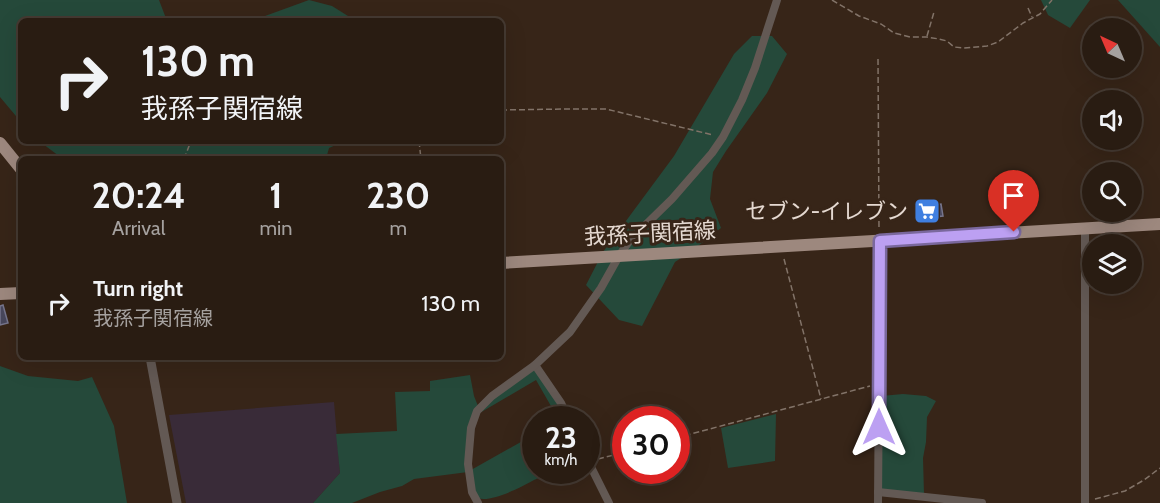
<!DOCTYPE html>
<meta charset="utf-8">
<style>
:root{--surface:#291c12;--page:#31251b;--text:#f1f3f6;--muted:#a5a19f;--line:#453a32}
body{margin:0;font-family:Cabin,"Noto Sans JP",sans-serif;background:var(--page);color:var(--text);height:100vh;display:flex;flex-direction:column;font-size:22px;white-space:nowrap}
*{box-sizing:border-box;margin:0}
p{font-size:20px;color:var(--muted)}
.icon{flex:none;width:33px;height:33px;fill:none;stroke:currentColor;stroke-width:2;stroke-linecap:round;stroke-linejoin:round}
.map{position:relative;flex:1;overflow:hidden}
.side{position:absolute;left:18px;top:156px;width:486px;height:204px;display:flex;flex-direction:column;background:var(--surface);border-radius:9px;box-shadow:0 6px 24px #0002,0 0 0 2px var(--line)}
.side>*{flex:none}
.top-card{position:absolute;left:18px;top:18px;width:486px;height:126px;border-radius:9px;box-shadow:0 6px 24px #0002,0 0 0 2px var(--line);background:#291c12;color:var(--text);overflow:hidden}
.needle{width:39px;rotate:316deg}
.buttons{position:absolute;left:1082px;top:18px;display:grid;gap:12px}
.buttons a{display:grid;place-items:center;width:60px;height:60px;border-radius:50%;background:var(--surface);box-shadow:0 6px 24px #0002,0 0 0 2px var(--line);font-size:30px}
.speed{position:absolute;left:522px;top:406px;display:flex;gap:12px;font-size:30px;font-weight:700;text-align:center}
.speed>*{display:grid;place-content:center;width:78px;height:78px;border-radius:50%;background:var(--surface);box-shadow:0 6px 24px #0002,0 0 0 2px var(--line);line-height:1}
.speed small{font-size:15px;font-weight:400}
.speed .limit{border:9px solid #d22;background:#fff;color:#111}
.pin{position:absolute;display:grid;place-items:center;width:51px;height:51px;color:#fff;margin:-62px -26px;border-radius:50% 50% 50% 0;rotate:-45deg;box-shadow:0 0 6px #0007}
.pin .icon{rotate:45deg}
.me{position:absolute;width:66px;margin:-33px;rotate:0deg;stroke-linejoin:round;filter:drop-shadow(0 0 4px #0008)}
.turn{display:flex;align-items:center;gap:21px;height:126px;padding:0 24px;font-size:27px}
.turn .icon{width:78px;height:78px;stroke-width:2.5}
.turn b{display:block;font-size:42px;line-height:51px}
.eta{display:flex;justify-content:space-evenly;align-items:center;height:102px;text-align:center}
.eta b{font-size:36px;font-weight:700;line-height:42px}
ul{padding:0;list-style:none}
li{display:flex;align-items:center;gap:18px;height:90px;padding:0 24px}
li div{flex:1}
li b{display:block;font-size:22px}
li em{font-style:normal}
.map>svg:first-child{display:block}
.industrial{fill:#392b38}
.green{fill:#25493a}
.building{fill:#48475c;stroke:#76758c;stroke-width:1.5}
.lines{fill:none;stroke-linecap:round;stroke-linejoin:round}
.path{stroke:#827368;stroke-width:1.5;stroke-dasharray:6 3;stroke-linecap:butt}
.minor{stroke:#635954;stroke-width:8}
.tertiary{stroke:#635954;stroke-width:9}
.primary{stroke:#9d887e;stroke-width:12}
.route-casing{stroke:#7a689d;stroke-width:15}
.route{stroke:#bca0f2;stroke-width:10}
.labels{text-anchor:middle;stroke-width:6;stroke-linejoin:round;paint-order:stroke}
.poi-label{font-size:22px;fill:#e5d9d1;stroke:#372518;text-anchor:end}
.street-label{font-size:22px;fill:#e5d9d1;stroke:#372518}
</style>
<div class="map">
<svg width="1160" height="503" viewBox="0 0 1160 503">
<rect width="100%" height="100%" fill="#372518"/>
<path class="industrial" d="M 334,402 L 340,473 L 313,503 L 186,503 L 169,415 Z"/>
<g class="green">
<path d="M 0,0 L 159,0 L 167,21 L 21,21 L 21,122 L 0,97 Z"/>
<path d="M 309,0 L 332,6 L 356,21 L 251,21 Z"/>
<path d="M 1041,0 L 1090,0 L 1070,28 L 1048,15 Z"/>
<path d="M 1118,0 L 1160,0 L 1160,47 Z"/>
<path d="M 752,36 L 772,36 L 787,54 L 767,93 L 726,151 L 713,172 L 710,199 L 721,228 L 689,253 L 675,262 L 642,326 L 619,320 L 586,285 L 603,252 L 674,156 L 734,54 Z"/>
<path d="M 39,141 L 345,141 L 329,148 L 326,159 L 63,159 Z"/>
<path d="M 0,366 L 28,376 L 78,381 L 92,377 L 114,426 L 127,503 L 0,503 Z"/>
<path d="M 534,369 L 558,403 L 566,420 L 559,420 L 536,380 L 478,414 L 482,407 Z"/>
<path d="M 470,375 L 474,396 L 478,406 L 468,472 L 414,479 L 402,486 L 380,492 L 352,503 L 313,503 L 340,473 L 336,434 L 397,431 L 395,392 L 430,391 L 430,381 Z"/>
<path d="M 903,394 L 926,396 L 936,401 L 927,417 L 926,442 L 923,458 L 924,494 L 881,489 L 881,396 Z"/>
<path d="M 776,414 L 775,461 L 728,468 L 721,428 Z"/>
<path d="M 535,434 L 536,471 L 556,471 C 549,474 541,477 534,480 C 522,487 490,503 478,498 C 473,492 473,478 471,470 Z"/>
</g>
<g class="building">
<path d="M 941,204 L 943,216 L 916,219 L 915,207 Z"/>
<path d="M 3,305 L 8,323 L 0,325 L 0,306 Z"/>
</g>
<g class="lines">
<g class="path">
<path d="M 832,0 L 859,16 L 881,24 L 894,33 L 910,37 L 927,37 L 939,39 L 947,41 L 954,47 L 964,48 L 987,46 L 998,42 L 1023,23 L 1040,14 L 1052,0"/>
<path d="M 1028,8 L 1032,17"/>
<path d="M 927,36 L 934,12"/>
<path d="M 878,59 L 879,229"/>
<path d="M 501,110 L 568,109 L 606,109 L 713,135"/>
<path d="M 419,141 L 421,159"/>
<path d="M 184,159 L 191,141"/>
<path d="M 784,259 L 821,399"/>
<path d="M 676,438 L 870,386"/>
<path d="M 598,459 L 626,452"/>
<path d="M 1095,499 L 1125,491 L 1144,480 L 1160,468"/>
</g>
<g class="minor">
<path d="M 535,365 L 561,403 L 569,420"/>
<path d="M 586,457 L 609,503"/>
<path d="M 878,492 L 982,503"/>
<path d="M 478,503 L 472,492 L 468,464 L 471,428 L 477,411 L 492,396 L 535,365 L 570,332 L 601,288 L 619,256 L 630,240 L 672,199 L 712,153 L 723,137 L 742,100 L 755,68 L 777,0"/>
<path d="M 878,503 L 880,241"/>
<path d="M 1085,503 L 1085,228"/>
</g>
<path class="tertiary" d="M 150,357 L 177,503"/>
<g class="primary">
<path d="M 0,143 L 21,169"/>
<path d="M 501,263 L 1160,224"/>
<path d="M 0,294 L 21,293"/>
</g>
</g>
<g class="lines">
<defs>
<path id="route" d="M 879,427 L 880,241 L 1014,232"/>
</defs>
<use href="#route" class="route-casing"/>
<use href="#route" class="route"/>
</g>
<defs>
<symbol id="supermarket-square" viewBox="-11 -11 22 22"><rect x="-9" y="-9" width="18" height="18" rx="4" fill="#3f7fe0" stroke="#372518"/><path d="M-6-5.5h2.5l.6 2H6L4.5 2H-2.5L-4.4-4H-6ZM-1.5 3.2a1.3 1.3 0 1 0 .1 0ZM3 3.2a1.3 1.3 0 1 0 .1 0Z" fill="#fff"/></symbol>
</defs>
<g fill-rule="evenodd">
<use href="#supermarket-square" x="912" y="196" width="30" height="30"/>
</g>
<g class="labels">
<g class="poi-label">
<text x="908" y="219">セブン-イレブン</text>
</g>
<g class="street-label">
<text transform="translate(650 233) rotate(-3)" y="8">我孫子関宿線</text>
</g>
</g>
</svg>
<div class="buttons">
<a><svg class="needle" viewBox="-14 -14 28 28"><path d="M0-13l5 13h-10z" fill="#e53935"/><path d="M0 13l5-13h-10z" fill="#a5a19f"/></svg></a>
<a><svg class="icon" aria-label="sound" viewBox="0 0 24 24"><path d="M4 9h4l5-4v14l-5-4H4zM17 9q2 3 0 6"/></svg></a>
<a><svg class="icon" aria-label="search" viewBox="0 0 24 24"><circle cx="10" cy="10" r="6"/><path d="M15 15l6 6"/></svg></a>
<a><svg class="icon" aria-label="layers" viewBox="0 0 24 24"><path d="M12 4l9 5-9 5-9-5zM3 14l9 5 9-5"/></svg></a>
</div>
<div class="speed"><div>23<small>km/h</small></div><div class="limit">30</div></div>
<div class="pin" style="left:1014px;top:232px;background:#d93025"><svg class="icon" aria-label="arrive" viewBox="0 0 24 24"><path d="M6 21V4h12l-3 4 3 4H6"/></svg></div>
<svg class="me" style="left:879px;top:427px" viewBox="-20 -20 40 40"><path d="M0-17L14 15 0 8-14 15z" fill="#bca0f2" stroke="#fff" stroke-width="4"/></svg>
<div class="top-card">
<div class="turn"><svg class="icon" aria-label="right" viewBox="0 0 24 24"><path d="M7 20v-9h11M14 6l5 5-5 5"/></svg><div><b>130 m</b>我孫子関宿線</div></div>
</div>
<section class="side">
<div class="eta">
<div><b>20:24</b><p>Arrival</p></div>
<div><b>1</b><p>min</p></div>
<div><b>230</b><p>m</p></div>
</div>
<ul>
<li><svg class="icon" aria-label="right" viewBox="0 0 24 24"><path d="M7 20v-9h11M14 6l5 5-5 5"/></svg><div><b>Turn right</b><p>我孫子関宿線</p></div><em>130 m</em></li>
</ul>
</section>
</div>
